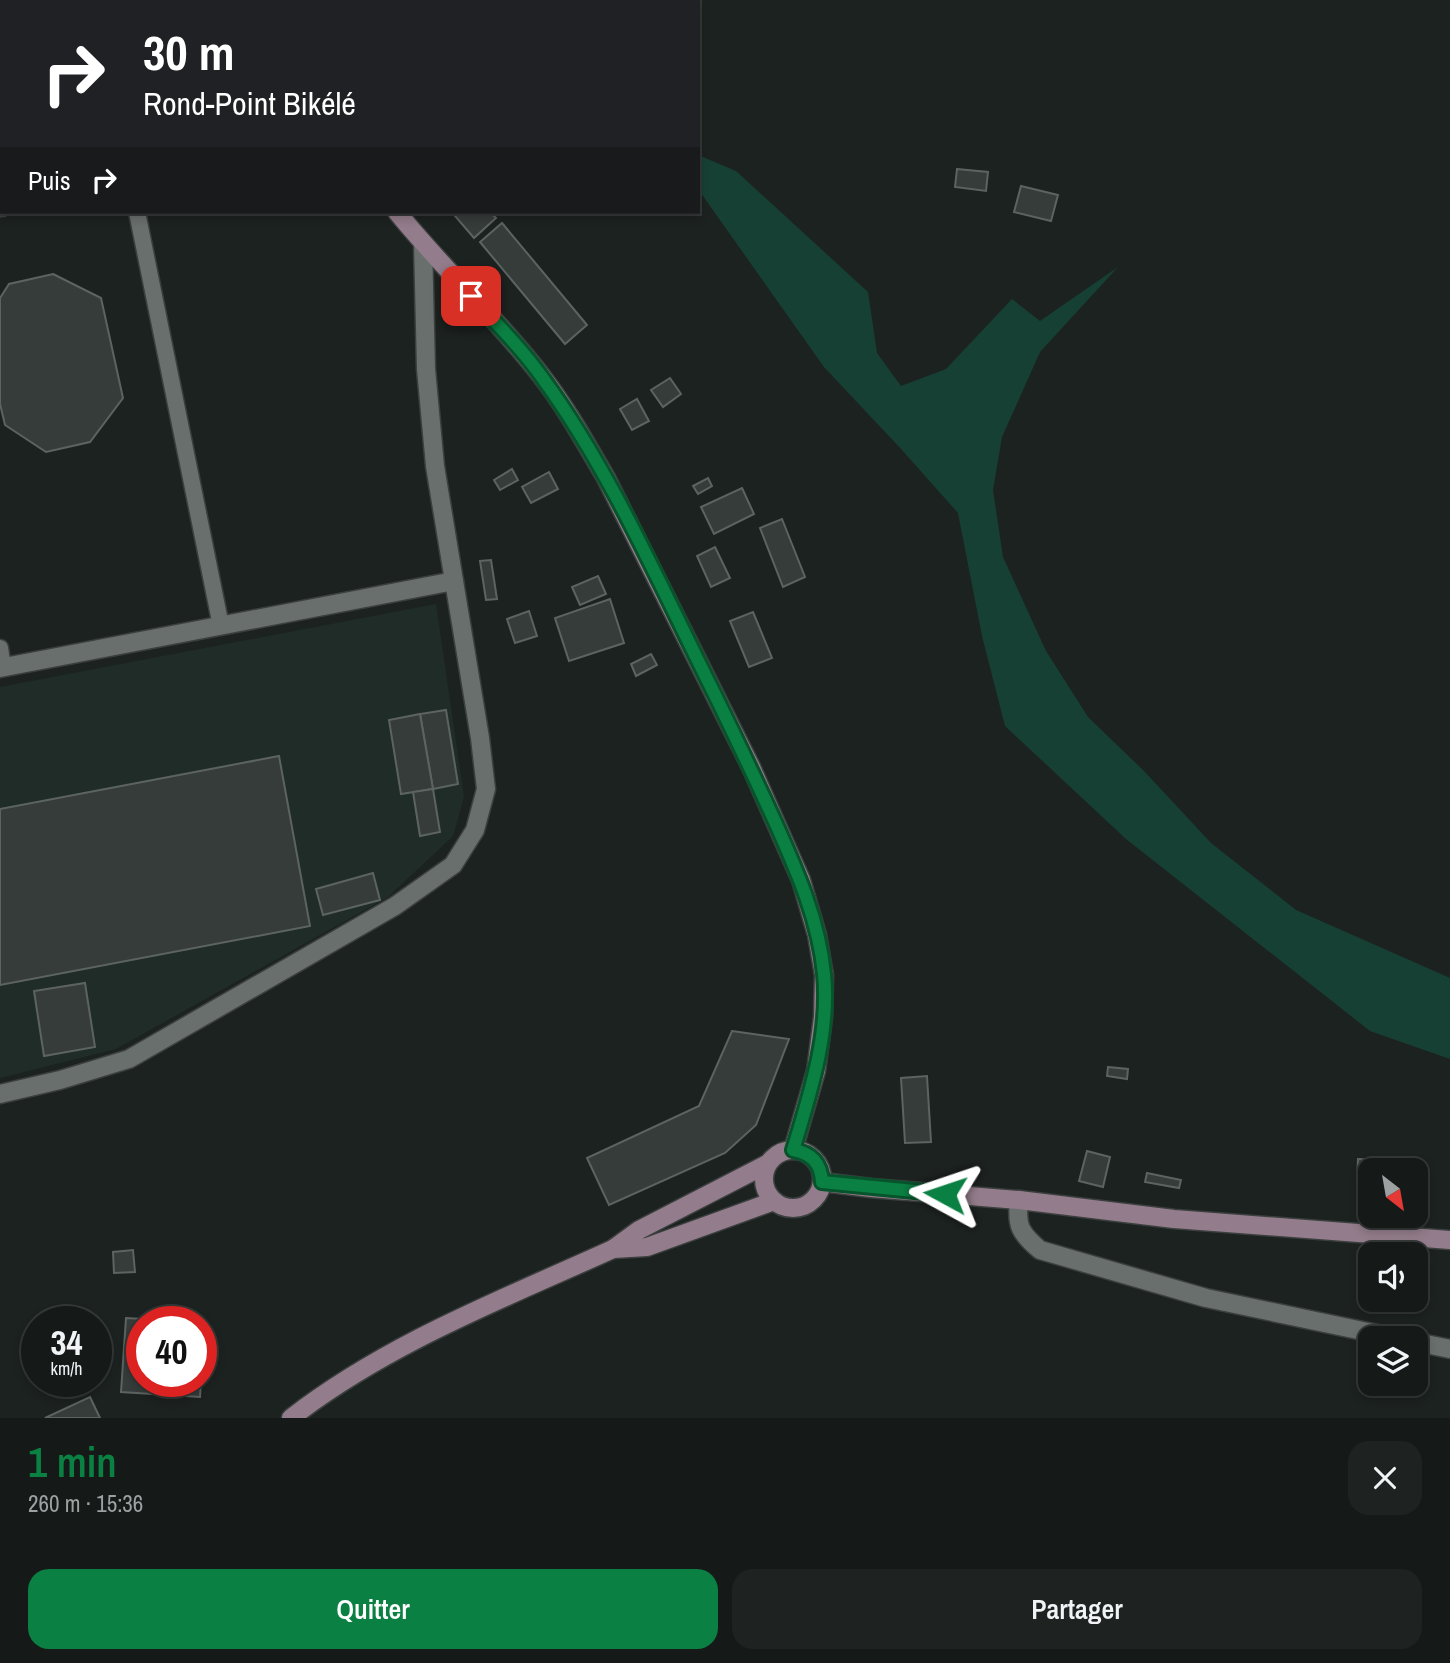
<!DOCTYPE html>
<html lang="fr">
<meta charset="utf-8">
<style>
:root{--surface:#151a18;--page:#1e2321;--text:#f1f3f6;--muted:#9da1a2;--line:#343837;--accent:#0b8043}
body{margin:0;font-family:"Archivo Narrow",sans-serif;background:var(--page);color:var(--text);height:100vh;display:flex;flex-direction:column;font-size:26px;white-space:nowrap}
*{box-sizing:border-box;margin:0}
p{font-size:23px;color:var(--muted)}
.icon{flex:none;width:38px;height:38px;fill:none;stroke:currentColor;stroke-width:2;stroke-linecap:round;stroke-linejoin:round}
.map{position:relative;height:1418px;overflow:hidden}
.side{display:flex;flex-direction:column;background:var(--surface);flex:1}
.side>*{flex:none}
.banner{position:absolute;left:0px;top:0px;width:700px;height:214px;box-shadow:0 4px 10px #0003,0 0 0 2px var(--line);background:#202124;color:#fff;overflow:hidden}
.needle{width:46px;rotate:149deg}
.controls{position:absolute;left:1358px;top:1158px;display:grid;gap:14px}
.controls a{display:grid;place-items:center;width:70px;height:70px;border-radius:14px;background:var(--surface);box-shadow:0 4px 10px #0003,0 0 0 2px var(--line);font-size:35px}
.speed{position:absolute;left:21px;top:1306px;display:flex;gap:14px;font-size:35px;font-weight:700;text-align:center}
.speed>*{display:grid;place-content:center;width:91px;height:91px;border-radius:50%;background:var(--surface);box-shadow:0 4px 10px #0003,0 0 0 2px var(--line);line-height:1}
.speed small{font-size:18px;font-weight:400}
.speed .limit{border:10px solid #d22;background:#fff;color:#111}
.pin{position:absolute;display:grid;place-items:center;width:60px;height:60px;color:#fff;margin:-30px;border-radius:14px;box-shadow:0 4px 10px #0006}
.me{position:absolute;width:77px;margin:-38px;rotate:275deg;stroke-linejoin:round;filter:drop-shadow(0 0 5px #0008)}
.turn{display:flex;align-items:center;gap:24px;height:147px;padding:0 28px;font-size:32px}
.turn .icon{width:91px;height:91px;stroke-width:2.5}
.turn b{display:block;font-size:49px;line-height:60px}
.then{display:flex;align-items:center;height:66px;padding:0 28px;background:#0003;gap:14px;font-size:26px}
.round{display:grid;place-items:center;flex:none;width:74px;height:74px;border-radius:21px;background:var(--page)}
.overview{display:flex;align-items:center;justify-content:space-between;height:119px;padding:0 28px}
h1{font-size:42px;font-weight:600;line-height:52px;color:var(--accent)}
.action{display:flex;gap:14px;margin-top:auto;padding:14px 28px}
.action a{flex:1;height:80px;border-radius:21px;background:var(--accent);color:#fff;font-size:28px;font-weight:600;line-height:80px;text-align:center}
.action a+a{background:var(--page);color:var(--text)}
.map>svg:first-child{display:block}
.built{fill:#202c28}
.water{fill:#174034}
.building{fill:#363c3a;stroke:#5c6360;stroke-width:2}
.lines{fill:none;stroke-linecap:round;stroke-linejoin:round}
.lane-casing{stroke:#3b3f3e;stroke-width:19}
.street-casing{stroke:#3b3f3e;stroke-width:21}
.secondary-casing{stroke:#3b3f3e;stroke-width:21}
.lane{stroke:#696f6d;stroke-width:16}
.street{stroke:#696f6d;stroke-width:18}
.secondary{stroke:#937c8b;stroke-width:18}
.route-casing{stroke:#07532c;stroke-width:18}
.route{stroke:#0b8043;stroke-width:12}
</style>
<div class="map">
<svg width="1450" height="1418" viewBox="0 0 1450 1418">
<rect width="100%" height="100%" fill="#1c2220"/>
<path class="built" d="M 436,604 L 464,797 L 453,836 L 388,897 L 116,1049 L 0,1078 L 0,687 Z"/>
<path class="water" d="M 698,155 L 736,171 L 868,292 L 877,353 L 901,386 L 946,369 L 1012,299 L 1040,321 L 1118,267 L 1040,352 L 1002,437 L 993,490 L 1003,557 L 1046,651 L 1088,717 L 1144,771 L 1211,843 L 1296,910 L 1450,978 L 1450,1059 L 1370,1031 L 1126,839 L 1005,726 L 982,636 L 958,513 L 902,450 L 824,367 L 698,189 Z"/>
<g class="building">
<path d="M 957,169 L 988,172 L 986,191 L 955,187 Z"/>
<path d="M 1021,186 L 1058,195 L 1051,221 L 1014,212 Z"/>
<path d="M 460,212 L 490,212 L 496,218 L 474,238 L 455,216 Z"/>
<path d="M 502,223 L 587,325 L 565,344 L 480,242 Z"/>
<path d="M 53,274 L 101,298 L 123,398 L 90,442 L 46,452 L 5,425 L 0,404 L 0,298 L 9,284 Z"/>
<path d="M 670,378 L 681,394 L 663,407 L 651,390 Z"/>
<path d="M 637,399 L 649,421 L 632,430 L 620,409 Z"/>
<path d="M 512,469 L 518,480 L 500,490 L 494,480 Z"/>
<path d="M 549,472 L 558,489 L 531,503 L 522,487 Z"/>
<path d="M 708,478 L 712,486 L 698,494 L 693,486 Z"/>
<path d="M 742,488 L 754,514 L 714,534 L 701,507 Z"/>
<path d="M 782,519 L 805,577 L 783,587 L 760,528 Z"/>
<path d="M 715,547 L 730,578 L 711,587 L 697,556 Z"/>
<path d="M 491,560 L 497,599 L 486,600 L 480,561 Z"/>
<path d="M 598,576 L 606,594 L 580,605 L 572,587 Z"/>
<path d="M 610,599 L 624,643 L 569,661 L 555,618 Z"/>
<path d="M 529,611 L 537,636 L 515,643 L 507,619 Z"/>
<path d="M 753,612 L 772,658 L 749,667 L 730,621 Z"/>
<path d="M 651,654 L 657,665 L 636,676 L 631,664 Z"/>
<path d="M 446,710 L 458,784 L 433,789 L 420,714 Z"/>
<path d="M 420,714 L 433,789 L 401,794 L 389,720 Z"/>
<path d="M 279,756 L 310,926 L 0,985 L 0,809 Z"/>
<path d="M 433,789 L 440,832 L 420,836 L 413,792 Z"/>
<path d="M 373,873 L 380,900 L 323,915 L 316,889 Z"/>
<path d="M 85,983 L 95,1047 L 44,1056 L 34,991 Z"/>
<path d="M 732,1031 L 789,1039 L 756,1125 L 725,1153 L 609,1205 L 587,1158 L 699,1106 Z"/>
<path d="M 1108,1067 L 1128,1069 L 1127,1079 L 1107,1076 Z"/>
<path d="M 927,1076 L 931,1142 L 905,1143 L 901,1078 Z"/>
<path d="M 1087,1151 L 1110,1157 L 1103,1187 L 1079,1181 Z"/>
<path d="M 1358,1159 L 1379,1160 L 1379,1171 L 1370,1171 L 1370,1179 L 1357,1178 Z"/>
<path d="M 1147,1173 L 1181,1180 L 1179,1188 L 1145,1182 Z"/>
<path d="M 133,1250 L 135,1272 L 114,1273 L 113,1252 Z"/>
<path d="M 126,1318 L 177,1321 L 142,1321 L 142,1381 L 201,1381 L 200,1397 L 121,1392 Z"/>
<path d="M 90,1397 L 100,1418 L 45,1418 Z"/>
</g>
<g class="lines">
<defs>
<g id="lane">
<path d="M 137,212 L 221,626"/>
<path d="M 0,648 L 3,668"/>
</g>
<g id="street">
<path d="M 0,207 L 2,207"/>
<path d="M 0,668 L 454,581"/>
<path d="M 0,1094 L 60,1080 L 129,1059 L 395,906 L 453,865 L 475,830 L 486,789 L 480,738 L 435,466 L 426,369 L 423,244"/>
<path d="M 1019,1200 C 1016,1226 1020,1233 1040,1250 L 1206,1298 L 1401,1339"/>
<path d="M 1416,1342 L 1450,1349"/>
</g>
<g id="secondary">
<path d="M 384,2 L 384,0"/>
<path d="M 397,212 C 443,269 498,319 543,378 C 567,409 586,444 606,478 L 751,767 L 801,880 L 817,935 L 824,975 L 823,1017 L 816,1071 L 793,1150"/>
<circle cx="793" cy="1179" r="29"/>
<path d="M 822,1182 L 871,1188 L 1019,1200 L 1174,1219 L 1450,1240"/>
<path d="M 613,1249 L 647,1247 L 774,1201"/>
<path d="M 291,1418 C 388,1343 503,1299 613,1249 L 639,1230 L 767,1164"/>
</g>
</defs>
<use href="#lane" class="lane-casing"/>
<use href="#street" class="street-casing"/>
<use href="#secondary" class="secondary-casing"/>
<use href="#lane" class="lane"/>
<use href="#street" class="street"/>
<use href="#secondary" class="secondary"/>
</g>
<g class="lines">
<defs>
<path id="route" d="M 471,296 C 496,323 523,350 544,380 C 613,475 662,590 715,695 C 736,738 756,780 776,824 C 797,871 819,921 824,974 C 830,1033 810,1094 793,1150 C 811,1153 821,1163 822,1182 L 945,1194"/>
</defs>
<use href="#route" class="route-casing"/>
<use href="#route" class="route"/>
</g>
</svg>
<div class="controls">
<a><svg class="needle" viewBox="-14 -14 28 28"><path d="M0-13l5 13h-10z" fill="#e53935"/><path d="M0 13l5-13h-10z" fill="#9da1a2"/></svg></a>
<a><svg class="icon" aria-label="sound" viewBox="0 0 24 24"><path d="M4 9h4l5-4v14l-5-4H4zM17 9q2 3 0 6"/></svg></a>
<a><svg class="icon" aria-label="layers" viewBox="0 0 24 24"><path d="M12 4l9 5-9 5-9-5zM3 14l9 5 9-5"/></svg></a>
</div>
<div class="speed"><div>34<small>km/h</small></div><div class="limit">40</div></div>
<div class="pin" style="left:471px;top:296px;background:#d93025"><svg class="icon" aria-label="arrive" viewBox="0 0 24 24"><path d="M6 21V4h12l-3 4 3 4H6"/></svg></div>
<svg class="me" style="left:945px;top:1194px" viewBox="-20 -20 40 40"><path d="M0-17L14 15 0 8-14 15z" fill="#0b8043" stroke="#fff" stroke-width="4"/></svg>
<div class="banner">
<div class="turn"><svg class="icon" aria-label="right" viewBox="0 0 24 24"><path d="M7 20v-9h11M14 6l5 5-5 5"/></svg><div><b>30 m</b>Rond-Point Bikélé</div></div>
<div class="then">Puis<svg class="icon" aria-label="right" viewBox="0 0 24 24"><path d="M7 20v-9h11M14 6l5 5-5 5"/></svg></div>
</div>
</div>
<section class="side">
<div class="overview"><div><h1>1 min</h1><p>260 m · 15:36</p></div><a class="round"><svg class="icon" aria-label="close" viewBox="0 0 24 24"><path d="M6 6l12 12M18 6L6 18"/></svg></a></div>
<div class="action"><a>Quitter</a><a>Partager</a></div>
</section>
